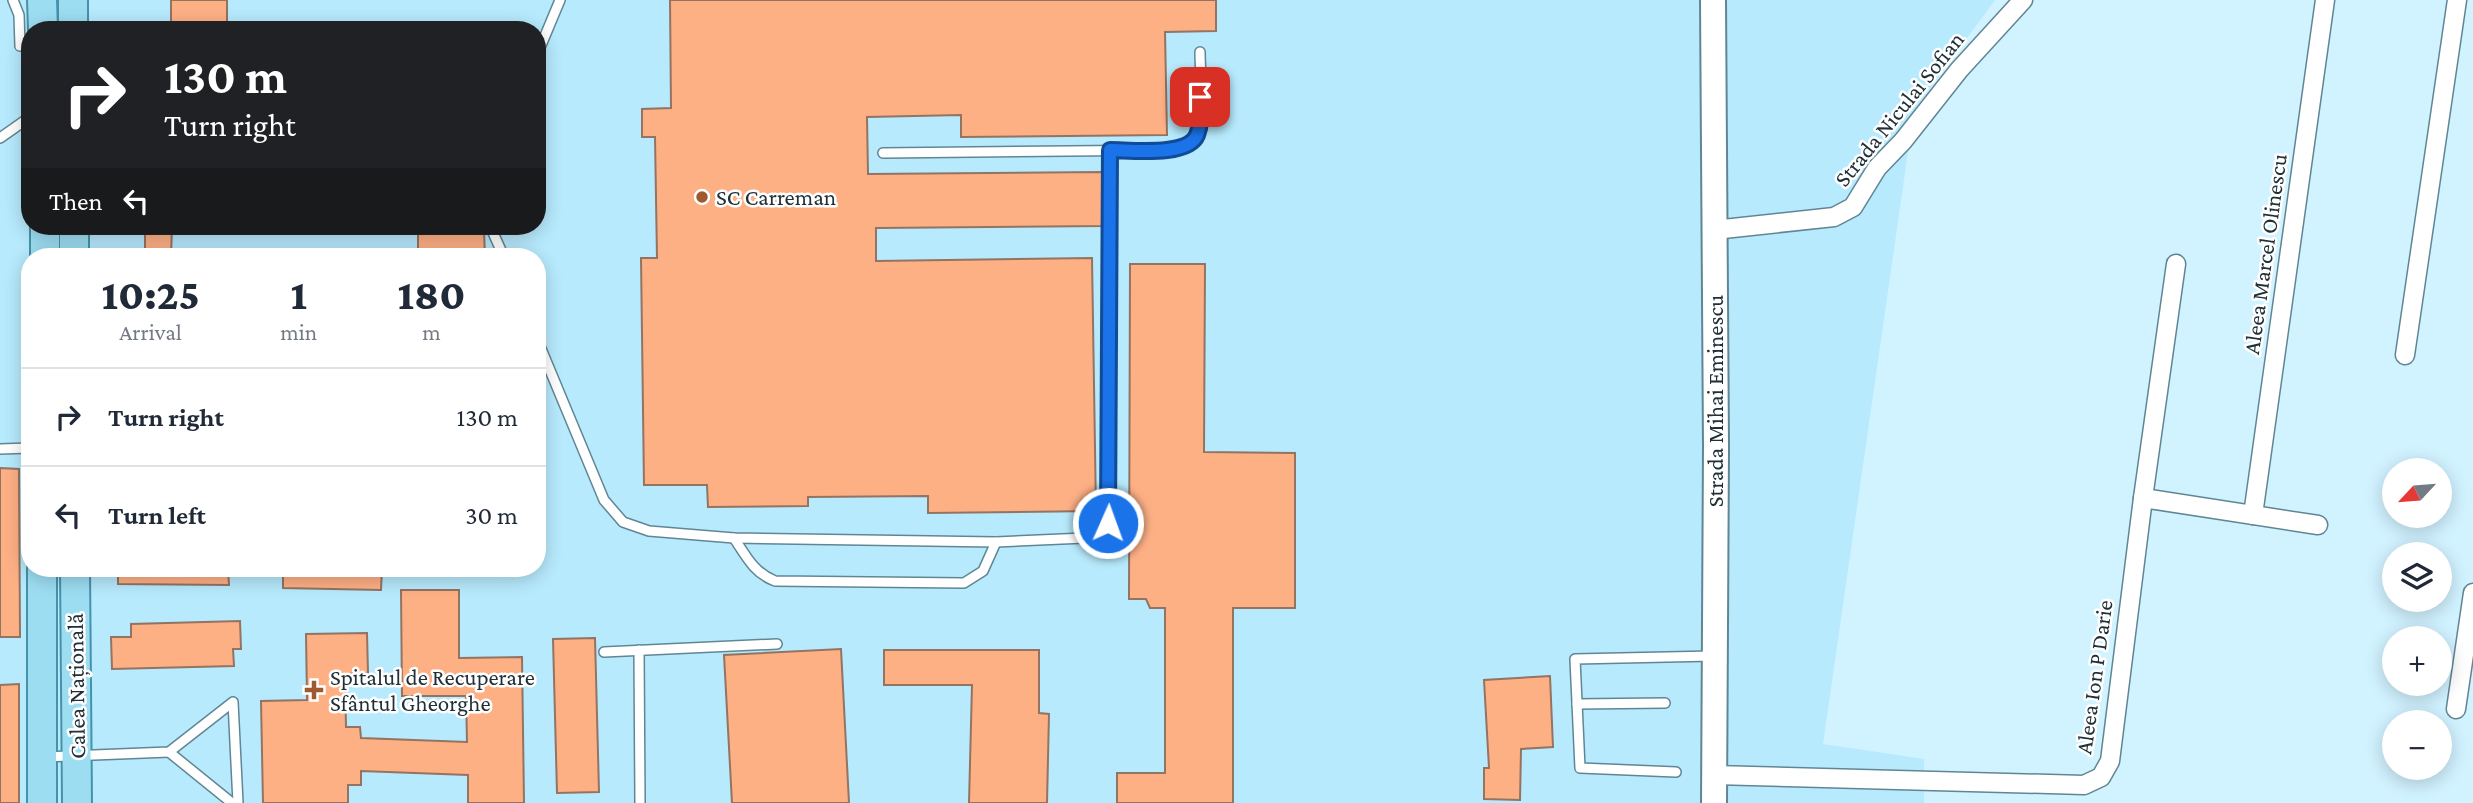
<!DOCTYPE html>
<meta charset="utf-8">
<style>
:root{--surface:#fff;--page:#f6f6f7;--text:#1f2937;--muted:#747a83;--line:#e0e1e3}
body{margin:0;font-family:"Crimson Pro",serif;background:var(--page);color:var(--text);height:100vh;display:flex;flex-direction:column;font-size:26px;white-space:nowrap}
*{box-sizing:border-box;margin:0}
p{font-size:23px;color:var(--muted)}
.icon{flex:none;width:38px;height:38px;fill:none;stroke:currentColor;stroke-width:2;stroke-linecap:round;stroke-linejoin:round}
.map{position:relative;flex:1;overflow:hidden}
.side{position:absolute;left:21px;top:248px;width:525px;height:329px;display:flex;flex-direction:column;background:var(--surface);border-radius:28px;box-shadow:0 4px 18px #0003}
.side>*{flex:none}
.guide{position:absolute;left:21px;top:21px;width:525px;height:214px;border-radius:28px;box-shadow:0 4px 18px #0003;background:#202124;color:#fff;overflow:hidden}
.needle{width:46px;rotate:244deg}
.buttons{position:absolute;left:2382px;top:458px;display:grid;gap:14px}
.buttons a{display:grid;place-items:center;width:70px;height:70px;border-radius:50%;background:var(--surface);box-shadow:0 4px 18px #0003;font-size:35px}
.pin{position:absolute;display:grid;place-items:center;width:60px;height:60px;color:#fff;margin:-30px;border-radius:14px;box-shadow:0 4px 10px #0006}
.me{position:absolute;width:77px;margin:-38px;rotate:2deg;stroke-linejoin:round;filter:drop-shadow(0 0 5px #0008)}
.turn{display:flex;align-items:center;gap:24px;height:147px;padding:0 28px;font-size:32px}
.turn .icon{width:91px;height:91px;stroke-width:2.5}
.turn b{display:block;font-size:49px;line-height:60px}
.then{display:flex;align-items:center;height:66px;padding:0 28px;background:#0003;gap:14px;font-size:26px}
.eta{display:flex;justify-content:space-evenly;align-items:center;height:119px;text-align:center}
.eta b{font-size:42px;font-weight:800;line-height:49px}
ul{padding:0;list-style:none}
li{display:flex;align-items:center;gap:21px;height:98px;padding:0 28px;border-top:2px solid var(--line)}
li div{flex:1}
li b{display:block;font-size:26px}
li em{font-style:normal}
.map>svg:first-child{display:block}
.built{fill:#b7eafd;fill-rule:evenodd}
.building{fill:#feb085;stroke:#937362;stroke-width:2}
.lines{fill:none;stroke-linecap:round;stroke-linejoin:round}
.lane-casing{stroke:#608694;stroke-width:12}
.street-casing{stroke:#608694;stroke-width:21}
.secondary-casing{stroke:#608694;stroke-width:28}
.primary-casing{stroke:#4692ab;stroke-width:32}
.lane{stroke:#fff;stroke-width:9}
.street{stroke:#fff;stroke-width:18}
.secondary{stroke:#fff;stroke-width:24}
.primary{stroke:#9dddf2;stroke-width:28}
.route-casing{stroke:#114b97;stroke-width:18}
.route{stroke:#1a73e8;stroke-width:12}
.poi-dot{fill:#9f592f;stroke:#fff;stroke-width:2.5}
.labels{text-anchor:middle;stroke-width:5;stroke-linejoin:round;paint-order:stroke}
.street-label{font-size:23px;fill:#203036;stroke:#fff}
.poi-label{font-size:23px;fill:#203036;stroke:#fff;text-anchor:start}
</style>
<div class="map">
<svg width="2473" height="803" viewBox="0 0 2473 803">
<rect width="100%" height="100%" fill="#d1f2ff"/>
<path class="built" d="M 0,0 L 1995,0 L 1914,110 L 1823,744 L 1924,759 L 1924,803 L 0,803 ZM 30,30 L 537,30 L 537,226 L 30,226 ZM 30,257 L 537,257 L 537,569 L 30,569 Z"/>
<g class="building">
<rect x="171" y="0" width="56" height="30"/>
<path d="M 670,0 L 1216,0 L 1216,31 L 1165,32 L 1167,135 L 961,137 L 961,115 L 867,117 L 868,174 L 1103,172 L 1103,226 L 876,228 L 876,261 L 1092,258 L 1096,511 L 928,513 L 928,496 L 808,497 L 808,506 L 708,507 L 707,485 L 644,485 L 641,258 L 657,258 L 655,137 L 642,137 L 642,109 L 671,108 Z"/>
<path d="M 145,226 L 172,226 L 171,257 L 145,257 Z"/>
<path d="M 484,230 L 485,257 L 418,257 L 418,232 Z"/>
<path d="M 1130,264 L 1205,264 L 1204,452 L 1295,453 L 1295,608 L 1233,608 L 1233,803 L 1117,803 L 1117,773 L 1165,773 L 1165,608 L 1150,608 L 1146,599 L 1129,599 Z"/>
<path d="M 0,468 L 19,469 L 20,637 L 0,637 Z"/>
<path d="M 118,569 L 228,569 L 229,585 L 118,584 Z"/>
<path d="M 283,569 L 382,569 L 381,590 L 283,588 Z"/>
<path d="M 401,590 L 459,590 L 459,658 L 522,657 L 524,803 L 468,803 L 468,775 L 361,771 L 361,785 L 348,785 L 348,803 L 263,803 L 261,701 L 307,700 L 306,634 L 367,633 L 368,673 L 345,674 L 346,727 L 360,727 L 361,738 L 467,742 L 466,696 L 402,696 Z"/>
<path d="M 240,621 L 241,649 L 233,649 L 234,666 L 112,669 L 111,637 L 131,637 L 131,624 Z"/>
<path d="M 595,638 L 599,792 L 557,793 L 553,639 Z"/>
<path d="M 841,649 L 849,803 L 732,803 L 724,655 Z"/>
<path d="M 884,650 L 1039,650 L 1039,713 L 1049,714 L 1047,803 L 969,803 L 972,685 L 884,685 Z"/>
<path d="M 1550,676 L 1553,747 L 1521,749 L 1520,800 L 1484,799 L 1484,768 L 1489,768 L 1484,680 Z"/>
<path d="M 19,684 L 19,803 L 0,803 L 0,685 Z"/>
</g>
<g class="lines">
<defs>
<g id="lane">
<path d="M 13,0 L 19,15 L 20,46 L 30,46"/>
<path d="M 537,55 L 560,0"/>
<path d="M 0,138 L 30,117"/>
<path d="M 883,153 L 1173,150 C 1182,148 1192,146 1197,137 C 1205,123 1200,70 1200,52"/>
<path d="M 490,226 L 504,257"/>
<path d="M 537,339 L 604,500 L 623,522 L 649,531 L 734,538 L 996,542 L 1085,538 C 1100,532 1107,526 1109,510 L 1110,150"/>
<path d="M 0,449 L 30,448"/>
<path d="M 734,538 C 746,556 754,573 775,581 L 964,583 L 983,571 L 996,542"/>
<path d="M 639,650 L 640,803"/>
<path d="M 604,652 L 777,644"/>
<path d="M 1577,704 L 1665,703"/>
<path d="M 169,752 L 232,803"/>
<path d="M 44,757 L 169,752 L 233,702 L 238,803"/>
<path d="M 1676,772 L 1580,768 L 1575,659 L 1713,656"/>
</g>
<g id="street">
<path d="M 1714,230 L 1834,217 L 1853,207 L 1877,168 L 1903,141 L 1959,70 L 2023,0"/>
<path d="M 2405,355 L 2457,0"/>
<path d="M 2143,498 L 2176,264"/>
<path d="M 2253,515 L 2325,0"/>
<path d="M 2456,709 L 2473,593"/>
<path d="M 1714,775 L 2084,785 L 2101,777 L 2110,761 L 2143,498 L 2318,525"/>
</g>
<path id="secondary" d="M 1713,0 L 1716,447 L 1714,803"/>
<g id="primary">
<path d="M 42,0 L 43,30"/>
<path d="M 73,30 L 73,0"/>
<path d="M 45,226 L 45,257"/>
<path d="M 74,226 L 74,257"/>
<path d="M 75,569 L 77,803"/>
<path d="M 42,803 L 42,569"/>
</g>
</defs>
<use href="#lane" class="lane-casing"/>
<use href="#street" class="street-casing"/>
<use href="#secondary" class="secondary-casing"/>
<use href="#primary" class="primary-casing"/>
<use href="#lane" class="lane"/>
<use href="#street" class="street"/>
<use href="#secondary" class="secondary"/>
<use href="#primary" class="primary"/>
</g>
<g class="lines">
<defs>
<path id="route" d="M 1108,523 L 1110,150 C 1131,150 1188,157 1197,135 C 1202,123 1200,109 1200,97"/>
</defs>
<use href="#route" class="route-casing"/>
<use href="#route" class="route"/>
</g>
<g class="poi-dot">
<circle cx="702" cy="197" r="7"/>
<path d="M310.5 679.5h7v7h7v7h-7v7h-7v-7h-7v-7h7z"/>
</g>
<g class="labels">
<g class="street-label">
<text transform="translate(1899 109) rotate(-51)" y="8">Strada Niculai Sofian</text>
<text transform="translate(2265 254) rotate(-82)" y="8">Aleea Marcel Olinescu</text>
<text transform="translate(1715 401) rotate(-90)" y="8">Strada Mihai Eminescu</text>
<text transform="translate(2094 677) rotate(-82)" y="8">Aleea Ion P Darie</text>
<text transform="translate(76 686) rotate(-91)" y="8">Calea Națională</text>
</g>
<g class="poi-label">
<text x="716" y="205">SC Carreman</text>
<text x="330" y="685">Spitalul de Recuperare<tspan x="330" dy="26">Sfântul Gheorghe</tspan></text>
</g>
</g>
</svg>
<div class="buttons">
<a><svg class="needle" viewBox="-14 -14 28 28"><path d="M0-13l5 13h-10z" fill="#e53935"/><path d="M0 13l5-13h-10z" fill="#747a83"/></svg></a>
<a><svg class="icon" aria-label="layers" viewBox="0 0 24 24"><path d="M12 4l9 5-9 5-9-5zM3 14l9 5 9-5"/></svg></a>
<a>+</a>
<a>−</a>
</div>
<div class="pin" style="left:1200px;top:97px;background:#d93025"><svg class="icon" aria-label="arrive" viewBox="0 0 24 24"><path d="M6 21V4h12l-3 4 3 4H6"/></svg></div>
<svg class="me" style="left:1108px;top:523px" viewBox="-20 -20 40 40"><circle r="17" fill="#1a73e8" stroke="#fff" stroke-width="3"/><path d="M0-11L8 9 0 5-8 9z" fill="#fff"/></svg>
<div class="guide">
<div class="turn"><svg class="icon" aria-label="right" viewBox="0 0 24 24"><path d="M7 20v-9h11M14 6l5 5-5 5"/></svg><div><b>130 m</b>Turn right</div></div>
<div class="then">Then<svg class="icon" aria-label="left" viewBox="0 0 24 24"><path d="M17 20v-9H6M10 6l-5 5 5 5"/></svg></div>
</div>
<section class="side">
<div class="eta">
<div><b>10:25</b><p>Arrival</p></div>
<div><b>1</b><p>min</p></div>
<div><b>180</b><p>m</p></div>
</div>
<ul>
<li><svg class="icon" aria-label="right" viewBox="0 0 24 24"><path d="M7 20v-9h11M14 6l5 5-5 5"/></svg><div><b>Turn right</b></div><em>130 m</em></li>
<li><svg class="icon" aria-label="left" viewBox="0 0 24 24"><path d="M17 20v-9H6M10 6l-5 5 5 5"/></svg><div><b>Turn left</b></div><em>30 m</em></li>
</ul>
</section>
</div>
